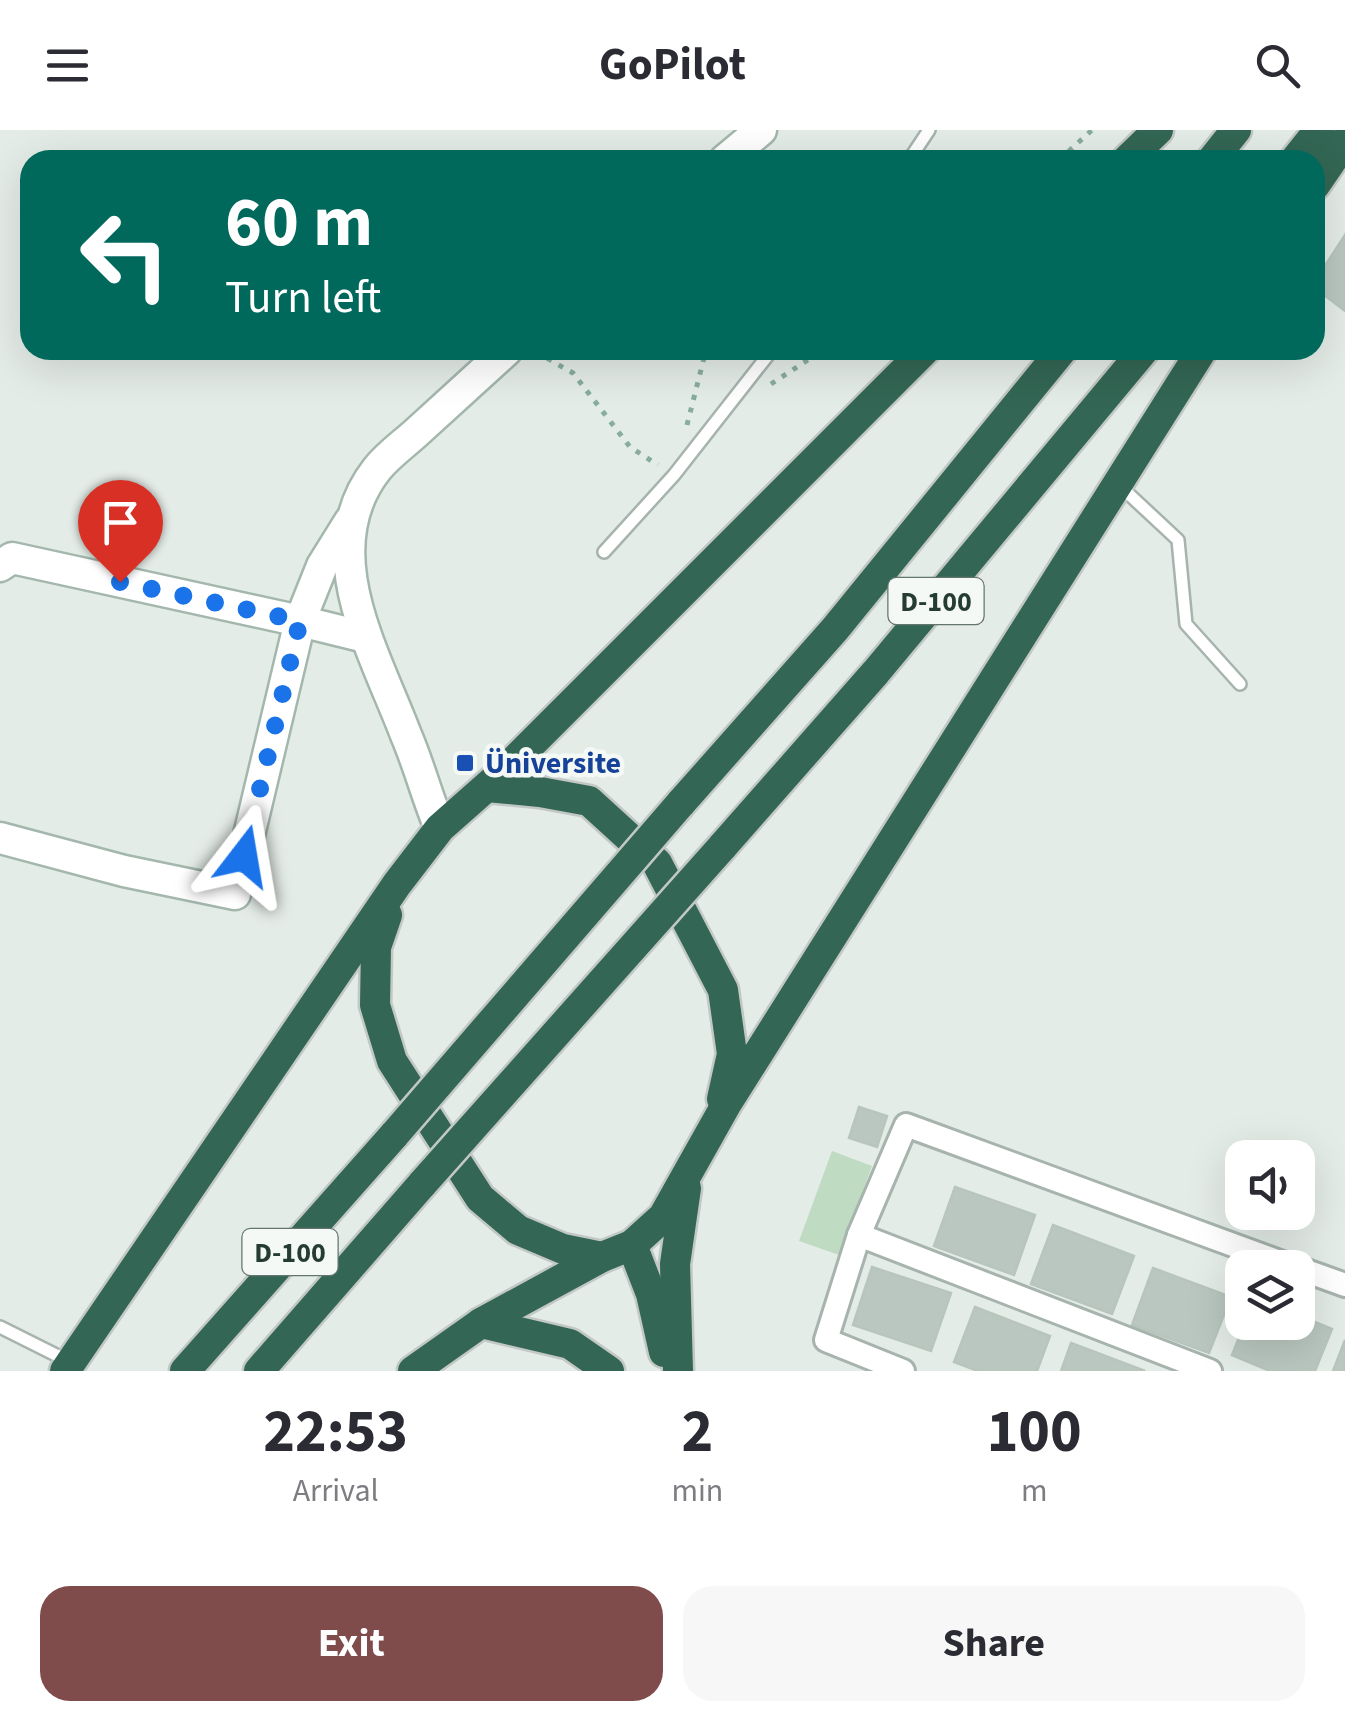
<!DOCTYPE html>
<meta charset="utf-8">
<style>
:root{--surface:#fff;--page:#f7f7f7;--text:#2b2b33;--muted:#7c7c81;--accent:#7f4c4b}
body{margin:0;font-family:"Source Sans 3",sans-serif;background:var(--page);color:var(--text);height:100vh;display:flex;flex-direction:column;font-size:38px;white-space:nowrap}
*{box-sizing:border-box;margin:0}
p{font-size:32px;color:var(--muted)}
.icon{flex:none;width:55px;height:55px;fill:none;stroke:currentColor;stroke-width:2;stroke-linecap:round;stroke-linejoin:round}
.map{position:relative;height:1241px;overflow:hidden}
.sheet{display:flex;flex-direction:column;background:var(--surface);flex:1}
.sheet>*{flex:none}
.hud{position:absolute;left:20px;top:20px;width:1305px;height:210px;border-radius:30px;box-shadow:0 10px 40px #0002;background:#00695c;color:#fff;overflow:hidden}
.buttons{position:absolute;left:1225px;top:1010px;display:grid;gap:20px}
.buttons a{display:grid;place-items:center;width:90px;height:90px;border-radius:20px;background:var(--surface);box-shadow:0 10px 40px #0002;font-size:50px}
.pin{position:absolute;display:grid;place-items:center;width:85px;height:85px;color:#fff;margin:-102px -42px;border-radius:50% 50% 50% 0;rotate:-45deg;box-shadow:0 0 10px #0007}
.pin .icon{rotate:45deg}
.me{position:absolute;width:110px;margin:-55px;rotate:14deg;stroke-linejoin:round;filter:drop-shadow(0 0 8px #0008)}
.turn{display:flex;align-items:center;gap:35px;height:210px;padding:0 40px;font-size:45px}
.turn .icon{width:130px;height:130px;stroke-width:2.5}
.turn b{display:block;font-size:70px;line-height:85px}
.eta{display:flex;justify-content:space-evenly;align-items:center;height:170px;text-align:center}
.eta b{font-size:60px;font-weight:700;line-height:70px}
.action{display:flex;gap:20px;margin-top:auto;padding:20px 40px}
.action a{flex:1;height:115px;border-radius:30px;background:var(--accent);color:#fff;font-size:40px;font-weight:700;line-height:115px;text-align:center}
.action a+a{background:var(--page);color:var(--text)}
header{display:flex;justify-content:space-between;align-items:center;height:130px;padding:0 40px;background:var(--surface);font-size:45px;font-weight:700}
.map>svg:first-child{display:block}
.grass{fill:#bfdbc2}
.building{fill:#b9c7c0;stroke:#b7c5bd;stroke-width:2.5}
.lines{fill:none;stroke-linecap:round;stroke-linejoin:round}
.lane-casing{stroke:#a7b4ad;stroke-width:16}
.street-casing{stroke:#a7b4ad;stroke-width:28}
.secondary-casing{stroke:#a3b7ad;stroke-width:35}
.highway-casing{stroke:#c2c8c6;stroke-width:35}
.path{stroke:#87ad9c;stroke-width:5;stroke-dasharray:5 8;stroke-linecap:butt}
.lane{stroke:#fff;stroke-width:11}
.street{stroke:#fff;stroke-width:22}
.secondary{stroke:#fff;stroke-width:30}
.highway{stroke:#336654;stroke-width:30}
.highway-bridge-casing{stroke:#c2c8c6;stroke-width:35;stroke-linecap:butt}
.highway-bridge{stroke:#336654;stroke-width:30}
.route{stroke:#1a73e8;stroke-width:18;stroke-dasharray:0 32.4}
.transit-dot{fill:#1a4fb4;stroke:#f4f9f6;stroke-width:4}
.labels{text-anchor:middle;stroke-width:9;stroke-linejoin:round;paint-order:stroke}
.shield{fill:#f4f9f6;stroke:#63756e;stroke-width:2.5}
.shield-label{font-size:28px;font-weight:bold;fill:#253c33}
.transit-label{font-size:30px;font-weight:bold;fill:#164399;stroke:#f4f9f6;text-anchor:start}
</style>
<header><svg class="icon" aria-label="menu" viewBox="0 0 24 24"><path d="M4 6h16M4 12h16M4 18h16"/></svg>GoPilot<svg class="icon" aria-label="search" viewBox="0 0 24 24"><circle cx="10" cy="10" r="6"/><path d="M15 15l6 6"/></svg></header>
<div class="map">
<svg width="1345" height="1241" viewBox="0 0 1345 1241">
<rect width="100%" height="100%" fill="#e4ece7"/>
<path class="grass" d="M 832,1021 L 872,1036 L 839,1125 L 799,1111 Z"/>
<g class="building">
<path d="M 1345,105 L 1345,181 L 1315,158 L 1315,151 Z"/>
<path d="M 859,977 L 887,986 L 877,1017 L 849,1008 Z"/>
<path d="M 955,1057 L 1035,1085 L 1014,1145 L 934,1116 Z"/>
<path d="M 1053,1095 L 1134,1126 L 1112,1184 L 1031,1154 Z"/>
<path d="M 872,1137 L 951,1163 L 931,1221 L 853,1195 Z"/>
<path d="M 1153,1138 L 1231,1167 L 1209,1223 L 1132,1195 Z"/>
<path d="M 975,1177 L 1050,1206 L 1037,1241 L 978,1241 L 954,1232 Z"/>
<path d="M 1298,1185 L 1332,1199 L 1315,1241 L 1270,1241 L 1232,1225 L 1245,1192 L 1298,1192 Z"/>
<path d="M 1345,1210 L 1345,1241 L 1333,1241 Z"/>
<path d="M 1071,1213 L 1145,1241 L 1061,1241 Z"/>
</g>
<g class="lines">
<defs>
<g id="lane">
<path d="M 909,30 L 929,0"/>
<path d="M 1119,355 L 1178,410 L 1186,494 L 1240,554"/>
<path d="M 604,422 L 674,345 L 772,220"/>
<path d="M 0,1197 L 70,1232"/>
</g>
<g id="street">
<path d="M 859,1105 L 1210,1241"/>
<path d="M 1298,1138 L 1345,1155"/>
<path d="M 903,1241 L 826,1210 L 859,1105 L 906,995 L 1296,1138"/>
</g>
<g id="secondary">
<path d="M 725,30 L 761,0"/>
<path d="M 350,391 L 322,436 L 300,491 L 365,507"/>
<path d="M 0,436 L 12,428 L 300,491 L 235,764 L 124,741 L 0,708"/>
<path d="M 440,698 C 427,667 419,635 406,605 C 375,523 313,420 377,339 C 388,325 404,314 417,302 C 447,275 477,247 507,220"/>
</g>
<g id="highway">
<path d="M 1127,30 L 1158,0"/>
<path d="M 1212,30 L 1236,0"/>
<path d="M 1295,30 L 1319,0"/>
<path d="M 1315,55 L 1345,11"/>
<path d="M 487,657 L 540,662 L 589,671 L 657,733 L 723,860 L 732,924 L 722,969"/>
<path d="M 680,674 L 835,499 L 1062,220"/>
<path d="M 722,717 L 876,542 L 1144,220"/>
<path d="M 387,785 L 376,817 L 375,875 L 392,931 L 480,1068 L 518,1100 L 563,1119 L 602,1127"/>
<path d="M 632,1115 L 651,1164 L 664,1222"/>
<path d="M 481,1193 L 570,1214 L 609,1241"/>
<path d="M 65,1241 L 397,754 L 440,698 L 500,645 L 925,220"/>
<path d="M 185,1241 L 395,1004"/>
<path d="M 259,1241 L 423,1053"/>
<path d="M 413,1241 L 481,1193 L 602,1127 L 632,1115 L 663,1087 L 727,973 L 1202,220"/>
<path d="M 678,1241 L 675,1134 L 686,1058"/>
</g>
</defs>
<use href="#lane" class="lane-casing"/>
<use href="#street" class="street-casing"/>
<use href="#secondary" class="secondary-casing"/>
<use href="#highway" class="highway-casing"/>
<g class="path">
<path d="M 1059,30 L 1092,0"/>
<path d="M 536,222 L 573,243 L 630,317 L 658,335"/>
<path d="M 771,254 L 823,220"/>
<path d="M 687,295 L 706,220"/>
</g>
<use href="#lane" class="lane"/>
<use href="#street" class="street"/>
<use href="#secondary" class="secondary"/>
<use href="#highway" class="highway"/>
<defs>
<g id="highway-bridge">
<path d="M 395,1004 L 680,674"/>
<path d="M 423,1053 L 722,717"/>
</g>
</defs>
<use href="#highway-bridge" class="highway-bridge-casing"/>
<use href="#highway-bridge" class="highway-bridge"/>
</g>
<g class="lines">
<path class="route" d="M 120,452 L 300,491 L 244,726"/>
</g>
<rect class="transit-dot" x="455" y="623" width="20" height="20" rx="5"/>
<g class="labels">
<g class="shield">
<rect x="888.5" y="448" width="95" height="46" rx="8"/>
<rect x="242.5" y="1099" width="95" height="46" rx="8"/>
</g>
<g class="shield-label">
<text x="936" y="481">D-100</text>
<text x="290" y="1132">D-100</text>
</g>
<g class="transit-label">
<text x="485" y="643">Üniversite</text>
</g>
</g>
</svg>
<div class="buttons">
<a><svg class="icon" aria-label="sound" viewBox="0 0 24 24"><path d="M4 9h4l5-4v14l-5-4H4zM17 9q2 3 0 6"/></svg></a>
<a><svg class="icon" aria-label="layers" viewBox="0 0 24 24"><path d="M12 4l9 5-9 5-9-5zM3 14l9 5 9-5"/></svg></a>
</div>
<div class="pin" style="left:120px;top:452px;background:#d93025"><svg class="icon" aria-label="arrive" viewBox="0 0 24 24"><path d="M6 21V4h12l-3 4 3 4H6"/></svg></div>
<svg class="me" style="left:244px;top:726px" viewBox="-20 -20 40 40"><path d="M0-17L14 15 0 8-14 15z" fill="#1a73e8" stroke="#fff" stroke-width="4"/></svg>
<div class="hud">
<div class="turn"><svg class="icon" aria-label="left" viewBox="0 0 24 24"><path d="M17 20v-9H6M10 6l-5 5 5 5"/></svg><div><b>60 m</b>Turn left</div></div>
</div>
</div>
<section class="sheet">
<div class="eta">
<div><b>22:53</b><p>Arrival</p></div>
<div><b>2</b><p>min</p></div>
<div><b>100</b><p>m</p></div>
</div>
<div class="action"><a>Exit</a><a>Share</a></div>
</section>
